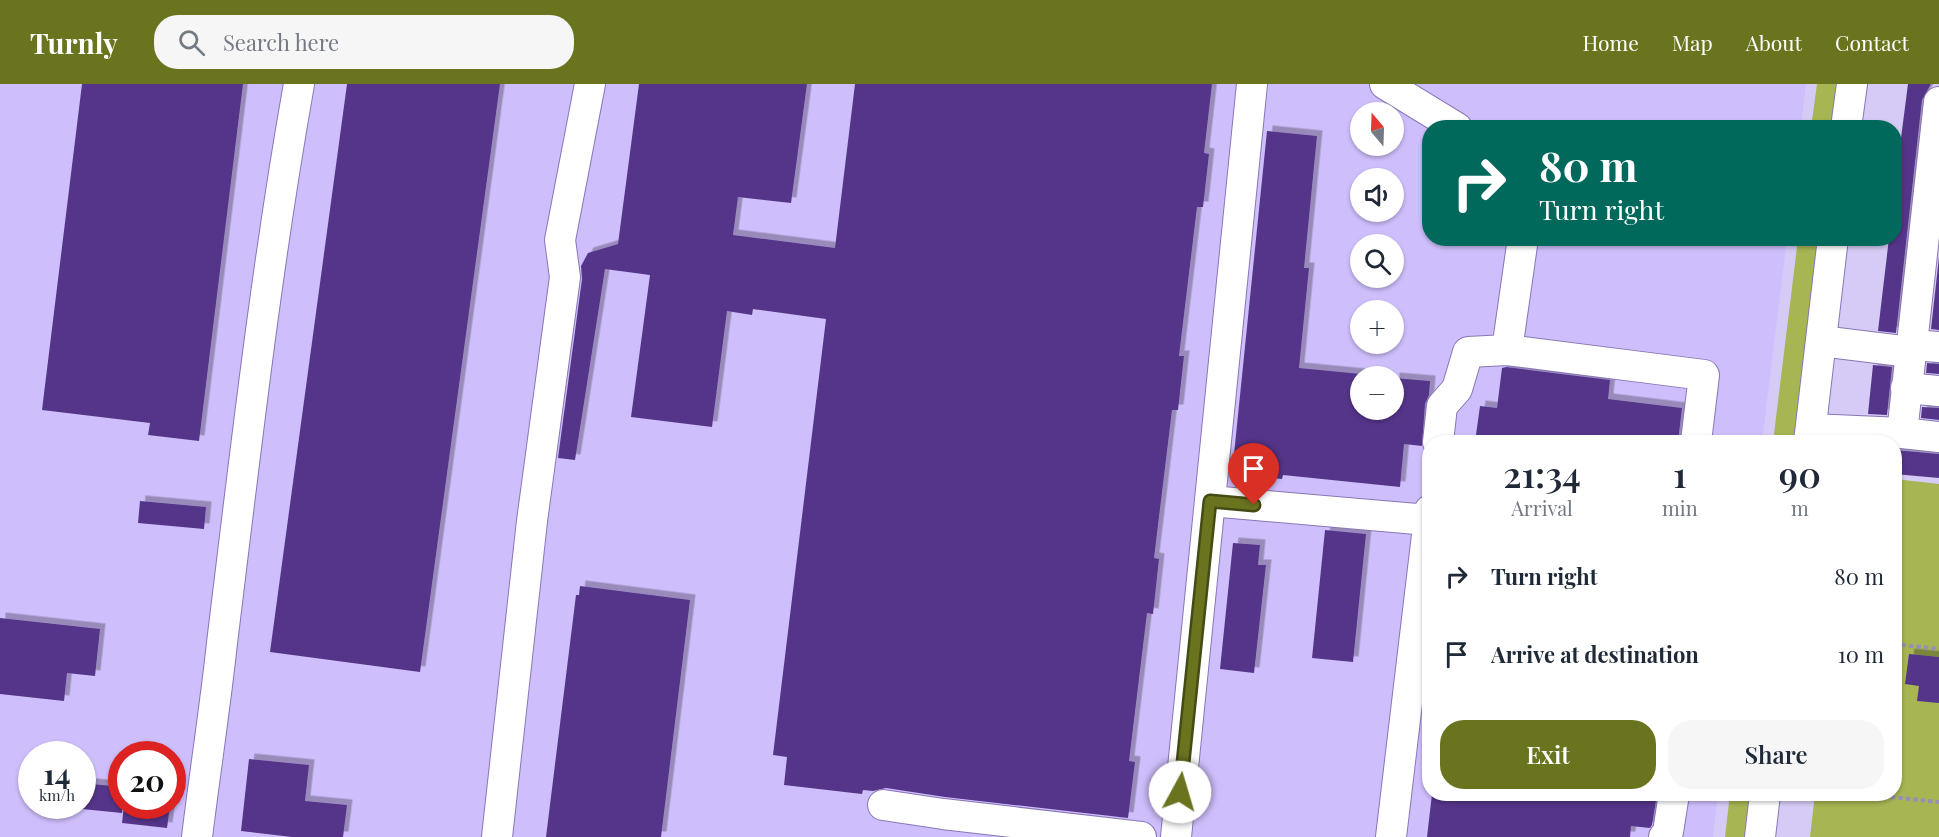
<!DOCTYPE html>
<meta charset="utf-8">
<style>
:root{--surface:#fff;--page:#f6f6f7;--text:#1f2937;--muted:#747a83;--accent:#6a741f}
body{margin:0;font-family:"Playfair Display",serif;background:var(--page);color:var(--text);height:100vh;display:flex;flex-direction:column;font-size:22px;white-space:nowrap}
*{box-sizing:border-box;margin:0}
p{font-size:20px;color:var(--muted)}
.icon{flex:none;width:33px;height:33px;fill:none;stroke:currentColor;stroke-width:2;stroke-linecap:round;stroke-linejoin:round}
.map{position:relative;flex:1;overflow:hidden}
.details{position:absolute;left:1422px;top:351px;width:480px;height:366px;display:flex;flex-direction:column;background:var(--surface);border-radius:24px;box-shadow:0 2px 4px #0004}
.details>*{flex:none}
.hud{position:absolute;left:1422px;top:36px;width:480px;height:126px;border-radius:24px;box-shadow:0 2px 4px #0004;background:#00695c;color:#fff;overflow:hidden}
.needle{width:39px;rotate:341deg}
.fabs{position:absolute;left:1350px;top:18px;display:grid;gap:12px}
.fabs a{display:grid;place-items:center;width:54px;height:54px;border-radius:50%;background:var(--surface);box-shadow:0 2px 4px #0004;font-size:30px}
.speed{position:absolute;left:18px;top:657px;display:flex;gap:12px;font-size:30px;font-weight:700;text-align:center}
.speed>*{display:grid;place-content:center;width:78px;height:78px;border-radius:50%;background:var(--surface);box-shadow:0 2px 4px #0004;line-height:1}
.speed small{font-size:15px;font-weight:400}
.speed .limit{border:9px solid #d22;background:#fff;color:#111}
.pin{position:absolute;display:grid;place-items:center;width:51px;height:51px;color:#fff;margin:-62px -26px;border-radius:50% 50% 50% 0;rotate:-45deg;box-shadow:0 0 6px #0007}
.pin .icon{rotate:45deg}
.me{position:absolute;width:66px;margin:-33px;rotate:6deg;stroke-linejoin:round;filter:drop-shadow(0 0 4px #0008)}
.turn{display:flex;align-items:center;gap:21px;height:126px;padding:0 18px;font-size:27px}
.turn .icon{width:78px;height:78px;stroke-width:2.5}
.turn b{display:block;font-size:42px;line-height:51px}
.eta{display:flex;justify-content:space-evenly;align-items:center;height:102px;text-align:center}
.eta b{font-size:36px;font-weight:600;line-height:42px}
.button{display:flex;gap:12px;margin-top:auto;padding:12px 18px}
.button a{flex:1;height:69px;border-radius:24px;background:var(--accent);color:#fff;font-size:24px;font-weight:600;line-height:69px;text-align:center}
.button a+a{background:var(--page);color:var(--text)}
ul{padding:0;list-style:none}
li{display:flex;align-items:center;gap:18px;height:78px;padding:0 18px}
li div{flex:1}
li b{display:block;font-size:22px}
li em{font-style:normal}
header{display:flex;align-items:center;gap:36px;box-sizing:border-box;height:84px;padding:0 30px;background:var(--accent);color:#fff}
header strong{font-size:28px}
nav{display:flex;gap:33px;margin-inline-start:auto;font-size:21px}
.search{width:420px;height:54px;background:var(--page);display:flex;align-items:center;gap:15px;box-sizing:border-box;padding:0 21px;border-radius:24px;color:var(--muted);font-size:22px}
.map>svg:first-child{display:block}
.built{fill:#cfbefc;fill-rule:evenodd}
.green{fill:#a7b552}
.building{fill:#54368a;filter:url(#shadow)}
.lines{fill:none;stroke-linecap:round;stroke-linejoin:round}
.minor-casing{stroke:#8976b7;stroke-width:32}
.path{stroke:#998fb4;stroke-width:4;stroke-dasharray:4.5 3;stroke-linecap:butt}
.minor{stroke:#fff;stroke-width:30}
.route-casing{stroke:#454b14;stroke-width:15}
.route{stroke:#6a741f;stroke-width:10}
</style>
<header>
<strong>Turnly</strong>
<div class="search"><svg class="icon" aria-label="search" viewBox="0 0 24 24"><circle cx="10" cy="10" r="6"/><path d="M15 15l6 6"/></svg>Search here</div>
<nav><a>Home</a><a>Map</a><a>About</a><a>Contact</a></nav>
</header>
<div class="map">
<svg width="1939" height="753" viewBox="0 0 1939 753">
<defs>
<filter id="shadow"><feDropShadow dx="5.5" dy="-5.5" stdDeviation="0" flood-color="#0004"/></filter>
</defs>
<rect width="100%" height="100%" fill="#d6cbf6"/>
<path class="built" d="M 0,0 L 1806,0 L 1801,43 L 1430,44 L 1430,154 L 1787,155 L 1762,358 L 1430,358 L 1430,710 L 1718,710 L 1713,753 L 0,753 ZM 1360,28 L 1394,28 L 1394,62 L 1360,62 ZM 1360,94 L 1394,94 L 1394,128 L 1360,128 ZM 1360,160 L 1394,160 L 1394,194 L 1360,194 ZM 1360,226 L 1394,226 L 1394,260 L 1360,260 ZM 1360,292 L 1394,292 L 1394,326 L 1360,326 ZM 32,670 L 82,670 L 82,722 L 32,722 ZM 122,670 L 172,670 L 172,722 L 122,722 Z"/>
<g class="green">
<path d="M 1817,0 L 1839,0 L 1834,43 L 1811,44 Z"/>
<path d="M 1798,155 L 1820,155 L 1795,358 L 1773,358 Z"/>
<path d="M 1895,395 L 1939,400 L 1939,753 L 1810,753 L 1815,710 L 1894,710 Z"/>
<path d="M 1730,710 L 1753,710 L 1748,753 L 1725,753 Z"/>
</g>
<g class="building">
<path d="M 82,0 L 243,0 L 199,357 L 148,351 L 150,339 L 42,326 Z"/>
<path d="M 347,0 L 500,0 L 420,588 L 270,568 Z"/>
<path d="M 639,0 L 807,0 L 791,119 L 738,113 L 733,151 L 835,164 L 855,0 L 1212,0 L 1204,69 L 1209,70 L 1203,123 L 1197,123 L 1179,272 L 1184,272 L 1178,326 L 1172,326 L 1154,474 L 1159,475 L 1153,530 L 1147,529 L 1129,677 L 1135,678 L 1128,734 L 945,713 L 886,704 L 873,707 L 863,706 L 862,710 L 784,701 L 787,673 L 773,671 L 826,235 L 753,225 L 752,231 L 727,227 L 712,343 L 631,333 L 650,191 L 605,185 L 575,376 L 558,374 L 582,195 L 581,182 L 588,169 L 618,160 Z"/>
<path d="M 1908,0 L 1931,0 L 1922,16 L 1896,249 L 1878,247 L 1889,154 L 1894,154 L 1894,108 Z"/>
<path d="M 1267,47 L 1317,52 L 1304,184 L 1309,184 L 1299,284 L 1382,292 L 1360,292 L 1360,326 L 1394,326 L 1394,294 L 1430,297 L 1429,311 L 1425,320 L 1422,362 L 1404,360 L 1400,403 L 1283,391 L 1282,395 L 1232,390 Z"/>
<path d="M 1939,173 L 1939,246 L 1931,245 Z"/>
<path d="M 1927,279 L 1939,280 L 1939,290 L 1926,289 Z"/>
<path d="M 1873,281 L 1892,283 L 1887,331 L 1868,330 Z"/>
<path d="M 1506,283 L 1610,296 L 1608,315 L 1682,324 L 1678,358 L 1475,358 L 1480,322 L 1497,324 L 1502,284 Z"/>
<path d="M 1922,323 L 1939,324 L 1939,336 L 1921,334 Z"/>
<path d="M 1894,366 L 1939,370 L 1939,394 L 1894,390 Z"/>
<path d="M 140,417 L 206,423 L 204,445 L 138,439 Z"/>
<path d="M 1325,446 L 1366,450 L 1353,578 L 1312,574 Z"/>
<path d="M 1233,459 L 1260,461 L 1258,481 L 1266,481 L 1254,589 L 1220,585 Z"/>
<path d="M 580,502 L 690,516 L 661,753 L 546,753 L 576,511 L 579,511 Z"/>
<path d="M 0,534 L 100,545 L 95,592 L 67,589 L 64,617 L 0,610 Z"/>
<path d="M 1909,570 L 1939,573 L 1939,619 L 1917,617 L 1919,602 L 1905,600 Z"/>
<path d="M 249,675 L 309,681 L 305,717 L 347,721 L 343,753 L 292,753 L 241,747 Z"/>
<path d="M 82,699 L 122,703 L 122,729 L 82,725 Z"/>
<path d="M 1432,710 L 1657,710 L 1652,741 L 1650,744 L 1631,742 L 1630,753 L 1427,753 Z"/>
<path d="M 124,722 L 170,722 L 167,744 L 122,739 Z"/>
</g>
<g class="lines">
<defs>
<g id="minor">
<path d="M 1385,0 L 1457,44"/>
<path d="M 1939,18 L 1902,349 L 1939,353"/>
<path d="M 1846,44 L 1852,0"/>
<path d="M 1821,257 L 1910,268"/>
<path d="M 1911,261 L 1939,263"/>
<path d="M 1507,266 L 1523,154"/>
<path d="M 1906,304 L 1939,307"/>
<path d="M 1811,345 L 1902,349"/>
<path d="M 1438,358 L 1442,322 L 1457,305 L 1468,268 L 1507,266 L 1704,291 L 1696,358"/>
<path d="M 1809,358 L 1833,154"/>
<path d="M 1210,417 L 1428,436"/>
<path d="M 883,721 L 943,730 L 1141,753"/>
<path d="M 197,753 C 205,688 215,624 222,559 C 245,372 266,185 299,0"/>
<path d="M 497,753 L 532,437 L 565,193 L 560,156 L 590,0"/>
<path d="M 1176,753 L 1252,0"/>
<path d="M 1391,753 L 1430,426"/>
<path d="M 1664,753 L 1668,748 L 1674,710"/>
<path d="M 1760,753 L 1765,710"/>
</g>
</defs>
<use href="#minor" class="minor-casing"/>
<g class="path">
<path d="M 1894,560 L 1939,565"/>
<path d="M 1861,710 L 1939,718"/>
</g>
<use href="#minor" class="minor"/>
</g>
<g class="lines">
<defs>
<path id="route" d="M 1180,708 L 1210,417 L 1254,421"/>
</defs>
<use href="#route" class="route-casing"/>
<use href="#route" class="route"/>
</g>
</svg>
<div class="fabs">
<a><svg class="needle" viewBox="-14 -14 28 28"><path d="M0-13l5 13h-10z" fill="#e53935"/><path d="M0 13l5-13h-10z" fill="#747a83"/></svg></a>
<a><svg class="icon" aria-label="sound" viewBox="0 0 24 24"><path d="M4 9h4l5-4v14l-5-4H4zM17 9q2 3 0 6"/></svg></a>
<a><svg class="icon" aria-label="search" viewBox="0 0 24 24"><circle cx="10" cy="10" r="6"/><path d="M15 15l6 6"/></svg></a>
<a>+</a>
<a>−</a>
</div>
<div class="speed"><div>14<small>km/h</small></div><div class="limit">20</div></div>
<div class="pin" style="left:1254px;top:421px;background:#d93025"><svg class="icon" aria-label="arrive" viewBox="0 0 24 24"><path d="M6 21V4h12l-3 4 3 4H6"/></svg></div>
<svg class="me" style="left:1180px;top:708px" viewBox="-20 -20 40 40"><circle r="19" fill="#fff"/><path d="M0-13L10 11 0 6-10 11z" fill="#6a741f"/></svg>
<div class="hud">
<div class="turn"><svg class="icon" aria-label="right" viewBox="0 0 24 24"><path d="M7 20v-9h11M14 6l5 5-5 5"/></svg><div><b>80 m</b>Turn right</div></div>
</div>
<section class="details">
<div class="eta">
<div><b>21:34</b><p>Arrival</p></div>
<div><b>1</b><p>min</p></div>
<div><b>90</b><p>m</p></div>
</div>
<ul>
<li><svg class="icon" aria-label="right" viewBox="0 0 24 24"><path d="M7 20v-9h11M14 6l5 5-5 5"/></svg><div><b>Turn right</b></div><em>80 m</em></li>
<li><svg class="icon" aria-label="arrive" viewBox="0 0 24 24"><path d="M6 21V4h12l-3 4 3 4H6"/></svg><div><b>Arrive at destination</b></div><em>10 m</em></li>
</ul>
<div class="button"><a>Exit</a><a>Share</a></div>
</section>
</div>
